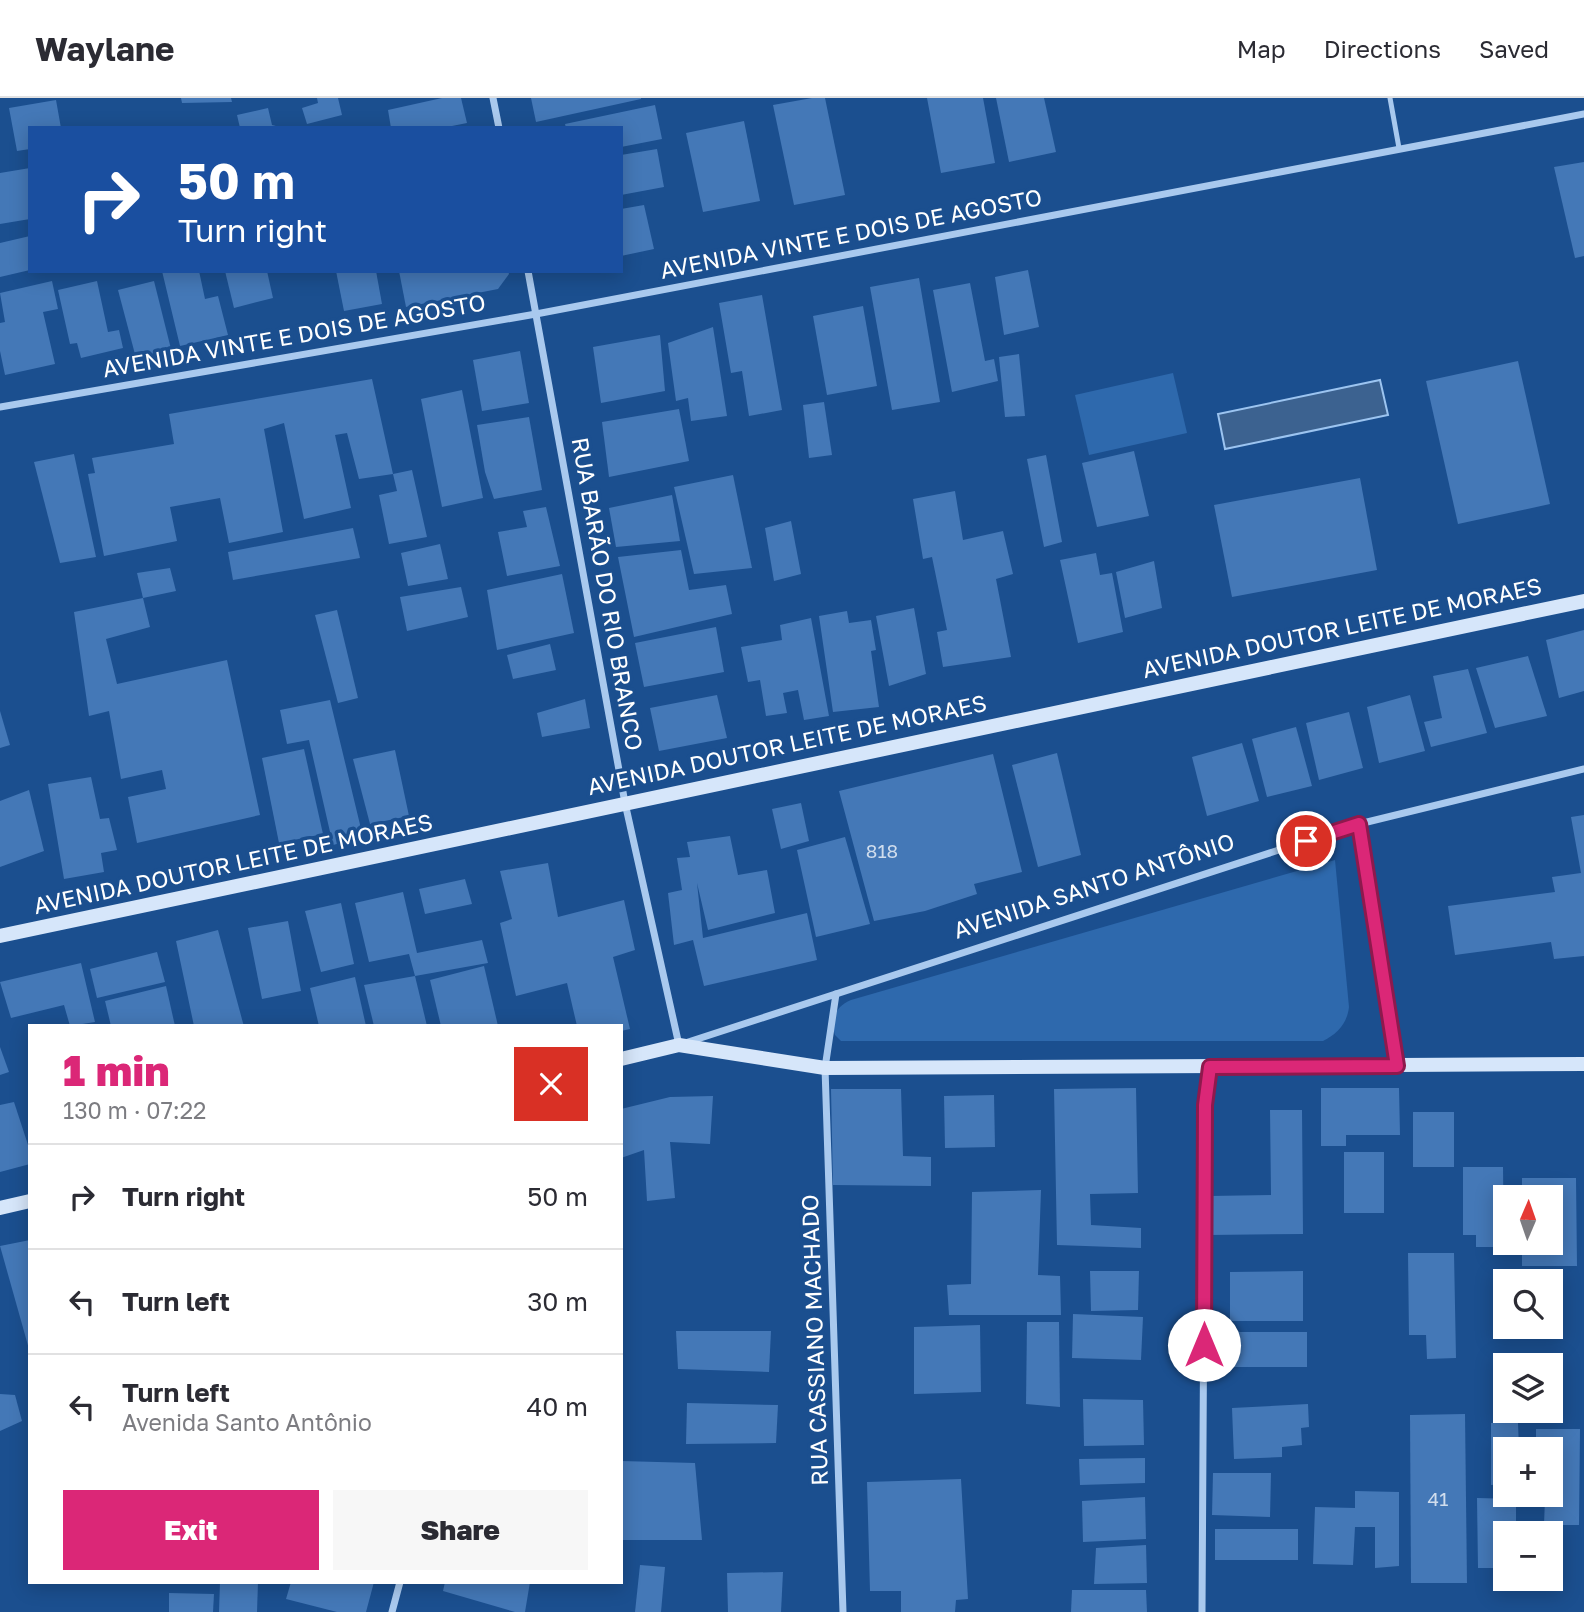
<!DOCTYPE html>
<meta charset="utf-8">
<style>
:root{--surface:#fff;--page:#f7f7f7;--text:#2b2b33;--muted:#7c7c81;--line:#e1e1e2;--accent:#db2777}
body{margin:0;font-family:"Golos Text",sans-serif;background:var(--page);color:var(--text);height:100vh;display:flex;flex-direction:column;font-size:26px;white-space:nowrap}
*{box-sizing:border-box;margin:0}
p{font-size:23px;color:var(--muted)}
.icon{flex:none;width:38px;height:38px;fill:none;stroke:currentColor;stroke-width:2;stroke-linecap:round;stroke-linejoin:round}
.map{position:relative;flex:1;overflow:hidden}
.sheet{position:absolute;left:28px;top:926px;width:595px;height:560px;display:flex;flex-direction:column;background:var(--surface);border-radius:0px;box-shadow:0 4px 18px #0003}
.sheet>*{flex:none}
.banner{position:absolute;left:28px;top:28px;width:595px;height:147px;border-radius:0px;box-shadow:0 4px 18px #0003;background:#1a4fa0;color:#fff;overflow:hidden}
.needle{width:46px;rotate:2deg}
.fabs{position:absolute;left:1493px;top:1087px;display:grid;gap:14px}
.fabs a{display:grid;place-items:center;width:70px;height:70px;border-radius:0px;background:var(--surface);box-shadow:0 4px 18px #0003;font-size:35px}
.pin{position:absolute;display:grid;place-items:center;width:60px;height:60px;color:#fff;margin:-30px;border:4px solid #fff;border-radius:50%;box-shadow:0 2px 7px #0007}
.me{position:absolute;width:77px;margin:-38px;rotate:0deg;stroke-linejoin:round;filter:drop-shadow(0 0 5px #0008)}
.turn{display:flex;align-items:center;gap:24px;height:147px;padding:0 35px;font-size:32px}
.turn .icon{width:91px;height:91px;stroke-width:2.5}
.turn b{display:block;font-size:49px;line-height:60px}
.round{display:grid;place-items:center;flex:none;width:74px;height:74px;border-radius:0px;background:var(--page)}
.headline{display:flex;align-items:center;justify-content:space-between;height:119px;padding:0 35px}
h1{font-size:42px;font-weight:800;line-height:52px;color:var(--accent)}
.button{display:flex;gap:14px;margin-top:auto;padding:14px 35px}
.button a{flex:1;height:80px;border-radius:0px;background:var(--accent);color:#fff;font-size:28px;font-weight:800;line-height:80px;text-align:center}
.button a+a{background:var(--page);color:var(--text)}
ul{padding:0;list-style:none}
li{display:flex;align-items:center;gap:21px;height:105px;padding:0 35px;border-top:2px solid var(--line)}
li div{flex:1}
li b{display:block;font-size:26px}
li em{font-style:normal}
header{display:flex;align-items:center;gap:42px;box-sizing:border-box;height:98px;padding:0 35px;background:var(--surface);border-bottom:2px solid var(--line)}
header strong{font-size:33px}
nav{display:flex;gap:38px;margin-inline-start:auto;font-size:24px}
.map>svg:first-child{display:block}
.green{fill:#2e69ad}
.water{fill:#3c6290;stroke:#9cc4f0;stroke-width:2}
.building{fill:#4478b7}
.lines{fill:none;stroke-linecap:round;stroke-linejoin:round}
.lane{stroke:#a9c9ee;stroke-width:5}
.street{stroke:#a9c9ee;stroke-width:7}
.secondary{stroke:#d6e6fa;stroke-width:14}
.route-casing{stroke:#8e194d;stroke-width:18}
.route{stroke:#db2777;stroke-width:12}
.labels{text-anchor:middle;stroke-width:7;stroke-linejoin:round;paint-order:stroke}
.number-label{font-size:19px;fill:#d0dded}
.street-label{font-size:23px;fill:#fff;stroke:#1b4f8f}
</style>
<header>
<strong>Waylane</strong>
<nav><a>Map</a><a>Directions</a><a>Saved</a></nav>
</header>
<div class="map">
<svg width="1584" height="1514" viewBox="0 0 1584 1514">
<rect width="100%" height="100%" fill="#1b4f8f"/>
<g class="green">
<path d="M 1173,275 L 1187,335 L 1089,357 L 1075,297 Z"/>
<path d="M 1335,762 L 1349,909 C 1347,926 1337,936 1323,943 L 841,943 L 835,937 C 830,921 836,908 851,902 Z"/>
</g>
<path class="water" d="M 1380,282 L 1388,317 L 1225,351 L 1218,316 Z"/>
<g class="building">
<path d="M 181,0 L 231,0 L 232,4 L 182,5 Z"/>
<path d="M 317,0 L 338,0 L 342,17 L 307,26 L 302,10 L 318,5 Z"/>
<path d="M 442,0 L 461,0 L 467,25 L 442,30 L 391,30 L 388,12 Z"/>
<path d="M 531,0 L 641,0 L 641,1 L 536,24 Z"/>
<path d="M 812,0 L 825,0 L 845,97 L 794,107 L 773,7 Z"/>
<path d="M 927,0 L 983,0 L 995,65 L 941,75 Z"/>
<path d="M 996,0 L 1044,0 L 1056,54 L 1009,64 Z"/>
<path d="M 56,2 L 61,30 L 30,30 L 30,51 L 17,53 L 9,10 Z"/>
<path d="M 655,7 L 662,41 L 621,49 L 621,30 L 566,30 L 565,26 Z"/>
<path d="M 268,10 L 272,27 L 284,30 L 240,30 L 237,17 Z"/>
<path d="M 744,23 L 760,103 L 703,114 L 686,35 Z"/>
<path d="M 657,51 L 664,89 L 621,97 L 621,57 Z"/>
<path d="M 1584,64 L 1584,158 L 1575,160 L 1554,69 Z"/>
<path d="M 30,70 L 30,121 L 0,126 L 0,75 Z"/>
<path d="M 644,107 L 654,151 L 621,158 L 621,111 Z"/>
<path d="M 30,138 L 30,172 L 0,179 L 0,145 Z"/>
<path d="M 1028,172 L 1039,229 L 1004,237 L 995,179 Z"/>
<path d="M 162,173 L 199,173 L 205,201 L 218,198 L 228,237 L 180,248 Z"/>
<path d="M 225,173 L 267,173 L 273,200 L 234,210 Z"/>
<path d="M 336,173 L 376,173 L 382,206 L 344,213 Z"/>
<path d="M 399,173 L 508,173 L 509,176 L 498,191 L 406,209 Z"/>
<path d="M 919,180 L 940,304 L 892,312 L 870,189 Z"/>
<path d="M 52,183 L 58,211 L 43,214 L 55,266 L 5,277 L 0,253 L 0,225 L 5,224 L 0,195 Z"/>
<path d="M 97,183 L 108,234 L 119,232 L 123,250 L 81,260 L 77,245 L 70,246 L 58,192 Z"/>
<path d="M 154,183 L 171,251 L 136,260 L 118,192 Z"/>
<path d="M 970,185 L 985,263 L 994,261 L 998,283 L 952,294 L 933,192 Z"/>
<path d="M 762,197 L 782,312 L 749,318 L 742,273 L 731,275 L 719,205 Z"/>
<path d="M 863,208 L 877,288 L 827,297 L 813,218 Z"/>
<path d="M 713,229 L 727,318 L 691,323 L 688,300 L 676,303 L 668,245 Z"/>
<path d="M 660,237 L 665,293 L 601,305 L 593,249 Z"/>
<path d="M 520,253 L 529,305 L 482,313 L 473,262 Z"/>
<path d="M 1019,256 L 1025,318 L 1005,319 L 999,259 Z"/>
<path d="M 1518,263 L 1550,406 L 1458,426 L 1426,283 Z"/>
<path d="M 372,281 L 393,376 L 359,381 L 347,335 L 335,337 L 351,410 L 304,421 L 284,325 L 264,331 L 283,434 L 229,445 L 220,400 L 170,409 L 177,443 L 104,458 L 88,376 L 95,375 L 92,360 L 174,346 L 169,316 Z"/>
<path d="M 462,292 L 483,400 L 442,409 L 421,301 Z"/>
<path d="M 824,304 L 832,357 L 809,360 L 803,307 Z"/>
<path d="M 679,311 L 689,363 L 609,379 L 602,324 Z"/>
<path d="M 529,319 L 542,392 L 494,401 L 485,374 L 477,327 Z"/>
<path d="M 1134,353 L 1149,418 L 1097,429 L 1082,365 Z"/>
<path d="M 74,356 L 96,459 L 60,465 L 34,364 Z"/>
<path d="M 1046,357 L 1062,444 L 1044,449 L 1027,361 Z"/>
<path d="M 412,372 L 427,439 L 389,446 L 379,397 L 397,393 L 393,376 Z"/>
<path d="M 733,377 L 752,470 L 694,476 L 674,389 Z"/>
<path d="M 1360,380 L 1377,472 L 1232,499 L 1214,407 Z"/>
<path d="M 955,393 L 963,442 L 1003,433 L 1013,476 L 996,481 L 1011,559 L 943,569 L 937,534 L 947,532 L 932,459 L 923,461 L 913,401 Z"/>
<path d="M 672,397 L 680,443 L 616,449 L 609,410 Z"/>
<path d="M 546,409 L 560,468 L 507,478 L 498,434 L 527,429 L 523,413 Z"/>
<path d="M 791,423 L 801,476 L 774,483 L 765,430 Z"/>
<path d="M 353,430 L 360,460 L 233,482 L 228,454 Z"/>
<path d="M 440,446 L 448,481 L 408,488 L 401,455 Z"/>
<path d="M 681,452 L 689,492 L 726,487 L 732,516 L 634,539 L 618,459 Z"/>
<path d="M 1096,455 L 1100,477 L 1112,475 L 1123,534 L 1078,545 L 1060,462 Z"/>
<path d="M 1154,463 L 1162,510 L 1125,520 L 1116,474 Z"/>
<path d="M 170,470 L 176,493 L 143,500 L 137,475 Z"/>
<path d="M 562,476 L 574,535 L 497,552 L 487,492 Z"/>
<path d="M 461,489 L 468,519 L 407,533 L 400,499 Z"/>
<path d="M 143,500 L 150,529 L 106,541 L 117,586 L 227,562 L 260,717 L 137,745 L 128,699 L 166,691 L 162,672 L 121,681 L 109,613 L 89,618 L 74,514 Z"/>
<path d="M 914,510 L 926,576 L 889,588 L 876,518 Z"/>
<path d="M 337,512 L 358,600 L 338,605 L 315,517 Z"/>
<path d="M 847,513 L 849,525 L 871,522 L 876,552 L 871,553 L 879,609 L 833,614 L 819,518 Z"/>
<path d="M 811,520 L 829,618 L 804,622 L 798,592 L 783,595 L 787,615 L 766,618 L 760,582 L 748,584 L 741,549 L 782,542 L 780,527 Z"/>
<path d="M 716,529 L 724,574 L 644,589 L 635,545 Z"/>
<path d="M 1584,532 L 1584,593 L 1559,600 L 1546,542 Z"/>
<path d="M 550,546 L 556,572 L 513,581 L 507,557 Z"/>
<path d="M 1528,558 L 1547,618 L 1495,630 L 1476,570 Z"/>
<path d="M 1468,571 L 1487,635 L 1431,649 L 1424,624 L 1442,620 L 1433,578 Z"/>
<path d="M 717,597 L 727,640 L 659,653 L 650,610 Z"/>
<path d="M 1410,597 L 1425,653 L 1379,665 L 1367,609 Z"/>
<path d="M 585,601 L 590,630 L 542,639 L 537,615 Z"/>
<path d="M 330,602 L 363,739 L 333,747 L 309,642 L 287,646 L 280,612 Z"/>
<path d="M 0,613 L 10,647 L 0,650 Z"/>
<path d="M 1349,614 L 1363,670 L 1319,682 L 1306,625 Z"/>
<path d="M 1296,629 L 1312,688 L 1267,699 L 1252,641 Z"/>
<path d="M 1242,645 L 1259,703 L 1207,718 L 1192,659 Z"/>
<path d="M 304,651 L 323,736 L 279,745 L 262,660 Z"/>
<path d="M 395,652 L 409,718 L 370,726 L 353,661 Z"/>
<path d="M 1057,655 L 1081,757 L 1038,769 L 1012,667 Z"/>
<path d="M 993,656 L 1022,774 L 974,786 L 977,796 L 925,813 L 874,823 L 839,693 Z"/>
<path d="M 91,679 L 100,721 L 109,720 L 117,752 L 101,755 L 104,774 L 64,781 L 48,686 Z"/>
<path d="M 29,692 L 44,753 L 0,769 L 0,703 Z"/>
<path d="M 801,705 L 809,743 L 781,751 L 772,711 Z"/>
<path d="M 1584,717 L 1584,858 L 1554,861 L 1551,844 L 1455,857 L 1448,808 L 1555,794 L 1552,779 L 1581,775 L 1571,719 Z"/>
<path d="M 730,738 L 738,777 L 767,772 L 775,815 L 708,832 L 697,785 L 703,840 L 807,815 L 817,862 L 704,888 L 693,842 L 674,847 L 668,795 L 682,792 L 677,760 L 690,759 L 687,744 Z"/>
<path d="M 845,739 L 870,826 L 816,839 L 797,752 Z"/>
<path d="M 548,765 L 558,819 L 624,802 L 635,852 L 613,859 L 630,931 L 621,933 L 621,928 L 577,928 L 567,885 L 516,898 L 500,825 L 512,821 L 500,773 Z"/>
<path d="M 465,781 L 472,806 L 425,816 L 419,791 Z"/>
<path d="M 403,794 L 417,855 L 482,842 L 488,865 L 415,878 L 409,856 L 369,864 L 355,805 Z"/>
<path d="M 341,805 L 354,866 L 321,874 L 305,813 Z"/>
<path d="M 288,823 L 301,893 L 262,901 L 248,830 Z"/>
<path d="M 218,832 L 243,925 L 244,928 L 194,928 L 176,843 Z"/>
<path d="M 157,854 L 165,884 L 97,900 L 90,871 Z"/>
<path d="M 81,865 L 95,924 L 70,928 L 64,907 L 11,920 L 0,884 Z"/>
<path d="M 484,868 L 498,928 L 441,928 L 430,882 Z"/>
<path d="M 415,878 L 427,928 L 374,928 L 364,887 Z"/>
<path d="M 355,879 L 366,928 L 319,928 L 310,890 Z"/>
<path d="M 166,888 L 175,928 L 111,928 L 105,903 Z"/>
<path d="M 0,949 L 9,974 L 0,977 Z"/>
<path d="M 1136,990 L 1138,1095 L 1090,1096 L 1091,1127 L 1141,1130 L 1141,1150 L 1057,1147 L 1054,991 Z"/>
<path d="M 1321,990 L 1399,990 L 1400,1037 L 1346,1037 L 1346,1048 L 1321,1048 Z"/>
<path d="M 831,991 L 901,991 L 903,1058 L 931,1059 L 931,1088 L 833,1087 Z"/>
<path d="M 994,997 L 995,1049 L 945,1050 L 944,998 Z"/>
<path d="M 713,998 L 710,1046 L 670,1044 L 675,1100 L 647,1103 L 644,1052 L 621,1060 L 621,1011 L 670,999 Z"/>
<path d="M 14,1004 L 30,1053 L 30,1066 L 0,1074 L 0,1007 Z"/>
<path d="M 1270,1012 L 1302,1012 L 1303,1136 L 1209,1137 L 1209,1098 L 1271,1097 Z"/>
<rect x="1413" y="1014" width="41" height="55"/>
<rect x="1344" y="1054" width="40" height="61"/>
<path d="M 1463,1069 L 1503,1069 L 1504,1149 L 1476,1149 L 1476,1137 L 1463,1137 Z"/>
<path d="M 1522,1080 L 1576,1080 L 1577,1168 L 1522,1168 L 1522,1144 L 1550,1144 L 1550,1099 L 1522,1099 Z"/>
<path d="M 1041,1092 L 1038,1177 L 1060,1178 L 1061,1217 L 949,1217 L 947,1187 L 971,1186 L 972,1094 Z"/>
<path d="M 30,1142 L 30,1251 L 29,1251 L 0,1148 Z"/>
<path d="M 1408,1155 L 1454,1155 L 1456,1260 L 1427,1261 L 1426,1237 L 1409,1237 Z"/>
<path d="M 1090,1173 L 1139,1173 L 1138,1212 L 1091,1213 Z"/>
<path d="M 1303,1173 L 1303,1223 L 1230,1223 L 1230,1174 Z"/>
<path d="M 1073,1216 L 1143,1219 L 1141,1262 L 1072,1260 Z"/>
<path d="M 1027,1224 L 1059,1224 L 1060,1309 L 1026,1306 Z"/>
<path d="M 980,1227 L 981,1294 L 914,1296 L 914,1229 Z"/>
<path d="M 676,1233 L 771,1233 L 769,1274 L 678,1271 Z"/>
<path d="M 1232,1234 L 1307,1234 L 1307,1269 L 1231,1269 Z"/>
<path d="M 0,1296 L 15,1297 L 22,1323 L 0,1333 Z"/>
<path d="M 1083,1301 L 1143,1302 L 1144,1347 L 1084,1348 Z"/>
<path d="M 687,1305 L 778,1307 L 776,1345 L 686,1346 Z"/>
<path d="M 1308,1306 L 1309,1329 L 1301,1330 L 1302,1347 L 1282,1349 L 1282,1359 L 1234,1361 L 1232,1310 Z"/>
<path d="M 1465,1316 L 1467,1485 L 1411,1485 L 1410,1317 Z"/>
<path d="M 1491,1325 L 1518,1325 L 1519,1351 L 1505,1351 L 1505,1386 L 1491,1387 Z"/>
<path d="M 1536,1331 L 1580,1331 L 1579,1427 L 1544,1427 L 1545,1400 L 1536,1401 L 1536,1396 L 1550,1396 L 1550,1351 L 1536,1351 Z"/>
<path d="M 1145,1360 L 1145,1385 L 1080,1387 L 1079,1361 Z"/>
<path d="M 621,1363 L 695,1365 L 702,1442 L 621,1442 Z"/>
<path d="M 1213,1375 L 1271,1375 L 1270,1419 L 1212,1417 Z"/>
<path d="M 961,1381 L 968,1501 L 956,1502 L 955,1514 L 901,1514 L 901,1493 L 870,1493 L 867,1384 Z"/>
<path d="M 1355,1393 L 1399,1394 L 1399,1468 L 1375,1470 L 1375,1429 L 1355,1429 L 1353,1467 L 1313,1466 L 1315,1409 L 1355,1410 Z"/>
<path d="M 1145,1399 L 1146,1441 L 1083,1444 L 1082,1403 Z"/>
<path d="M 1477,1400 L 1516,1401 L 1516,1435 L 1505,1435 L 1505,1470 L 1478,1470 Z"/>
<rect x="1215" y="1431" width="83" height="31"/>
<path d="M 1146,1447 L 1147,1485 L 1094,1486 L 1096,1450 Z"/>
<path d="M 640,1467 L 665,1469 L 661,1514 L 635,1514 Z"/>
<path d="M 783,1474 L 781,1514 L 728,1514 L 727,1475 Z"/>
<path d="M 220,1484 L 258,1484 L 257,1514 L 219,1514 Z"/>
<path d="M 291,1484 L 374,1484 L 366,1514 L 337,1514 L 286,1501 Z"/>
<path d="M 445,1484 L 530,1484 L 525,1514 L 515,1514 L 443,1493 Z"/>
<path d="M 1072,1492 L 1146,1492 L 1147,1514 L 1071,1514 Z"/>
<path d="M 169,1495 L 214,1496 L 213,1514 L 169,1514 Z"/>
</g>
<g class="lines">
<path class="lane" d="M 1390,0 L 1399,50"/>
<g class="street">
<path d="M 493,0 L 499,30"/>
<path d="M 528,173 L 625,705 L 679,947 L 1359,726 L 1584,671"/>
<path d="M 0,309 L 536,216 L 1584,16"/>
<path d="M 1359,726 L 1397,967"/>
<path d="M 836,896 L 825,970 L 843,1514"/>
<path d="M 392,1514 L 400,1484"/>
<path d="M 1202,1514 L 1205,1007 L 1210,969"/>
</g>
<g class="secondary">
<path d="M 0,838 L 1584,503"/>
<path d="M 621,961 L 679,947 L 825,970 L 1584,966"/>
<path d="M 0,1110 L 30,1103"/>
</g>
</g>
<g class="lines">
<defs>
<path id="route" d="M 1204,1247 L 1205,1007 L 1210,969 L 1397,968 L 1359,726 L 1306,743"/>
</defs>
<use href="#route" class="route-casing"/>
<use href="#route" class="route"/>
</g>
<g class="labels">
<g class="number-label">
<text x="882" y="760">818</text>
<text x="1438" y="1408">41</text>
</g>
<g class="street-label">
<text transform="translate(851 136) rotate(-11)" y="8">AVENIDA VINTE E DOIS DE AGOSTO</text>
<text transform="translate(294 238) rotate(-10)" y="8">AVENIDA VINTE E DOIS DE AGOSTO</text>
<text transform="translate(607 496) rotate(80)" y="8">RUA BARÃO DO RIO BRANCO</text>
<text transform="translate(1342 530) rotate(-12)" y="8">AVENIDA DOUTOR LEITE DE MORAES</text>
<text transform="translate(787 647) rotate(-12)" y="8">AVENIDA DOUTOR LEITE DE MORAES</text>
<text transform="translate(233 766) rotate(-12)" y="8">AVENIDA DOUTOR LEITE DE MORAES</text>
<text transform="translate(1094 788) rotate(-18)" y="8">AVENIDA SANTO ANTÔNIO</text>
<text transform="translate(815 1242) rotate(-92)" y="8">RUA CASSIANO MACHADO</text>
</g>
</g>
</svg>
<div class="fabs">
<a><svg class="needle" viewBox="-14 -14 28 28"><path d="M0-13l5 13h-10z" fill="#e53935"/><path d="M0 13l5-13h-10z" fill="#7c7c81"/></svg></a>
<a><svg class="icon" aria-label="search" viewBox="0 0 24 24"><circle cx="10" cy="10" r="6"/><path d="M15 15l6 6"/></svg></a>
<a><svg class="icon" aria-label="layers" viewBox="0 0 24 24"><path d="M12 4l9 5-9 5-9-5zM3 14l9 5 9-5"/></svg></a>
<a>+</a>
<a>−</a>
</div>
<div class="pin" style="left:1306px;top:743px;background:#d93025"><svg class="icon" aria-label="arrive" viewBox="0 0 24 24"><path d="M6 21V4h12l-3 4 3 4H6"/></svg></div>
<svg class="me" style="left:1204px;top:1247px" viewBox="-20 -20 40 40"><circle r="19" fill="#fff"/><path d="M0-13L10 11 0 6-10 11z" fill="#db2777"/></svg>
<div class="banner">
<div class="turn"><svg class="icon" aria-label="right" viewBox="0 0 24 24"><path d="M7 20v-9h11M14 6l5 5-5 5"/></svg><div><b>50 m</b>Turn right</div></div>
</div>
<section class="sheet">
<div class="headline"><div><h1>1 min</h1><p>130 m · 07:22</p></div><a class="round" style="background:#d93025;color:#fff"><svg class="icon" aria-label="close" viewBox="0 0 24 24"><path d="M6 6l12 12M18 6L6 18"/></svg></a></div>
<ul>
<li><svg class="icon" aria-label="right" viewBox="0 0 24 24"><path d="M7 20v-9h11M14 6l5 5-5 5"/></svg><div><b>Turn right</b></div><em>50 m</em></li>
<li><svg class="icon" aria-label="left" viewBox="0 0 24 24"><path d="M17 20v-9H6M10 6l-5 5 5 5"/></svg><div><b>Turn left</b></div><em>30 m</em></li>
<li><svg class="icon" aria-label="left" viewBox="0 0 24 24"><path d="M17 20v-9H6M10 6l-5 5 5 5"/></svg><div><b>Turn left</b><p>Avenida Santo Antônio</p></div><em>40 m</em></li>
</ul>
<div class="button"><a>Exit</a><a>Share</a></div>
</section>
</div>
